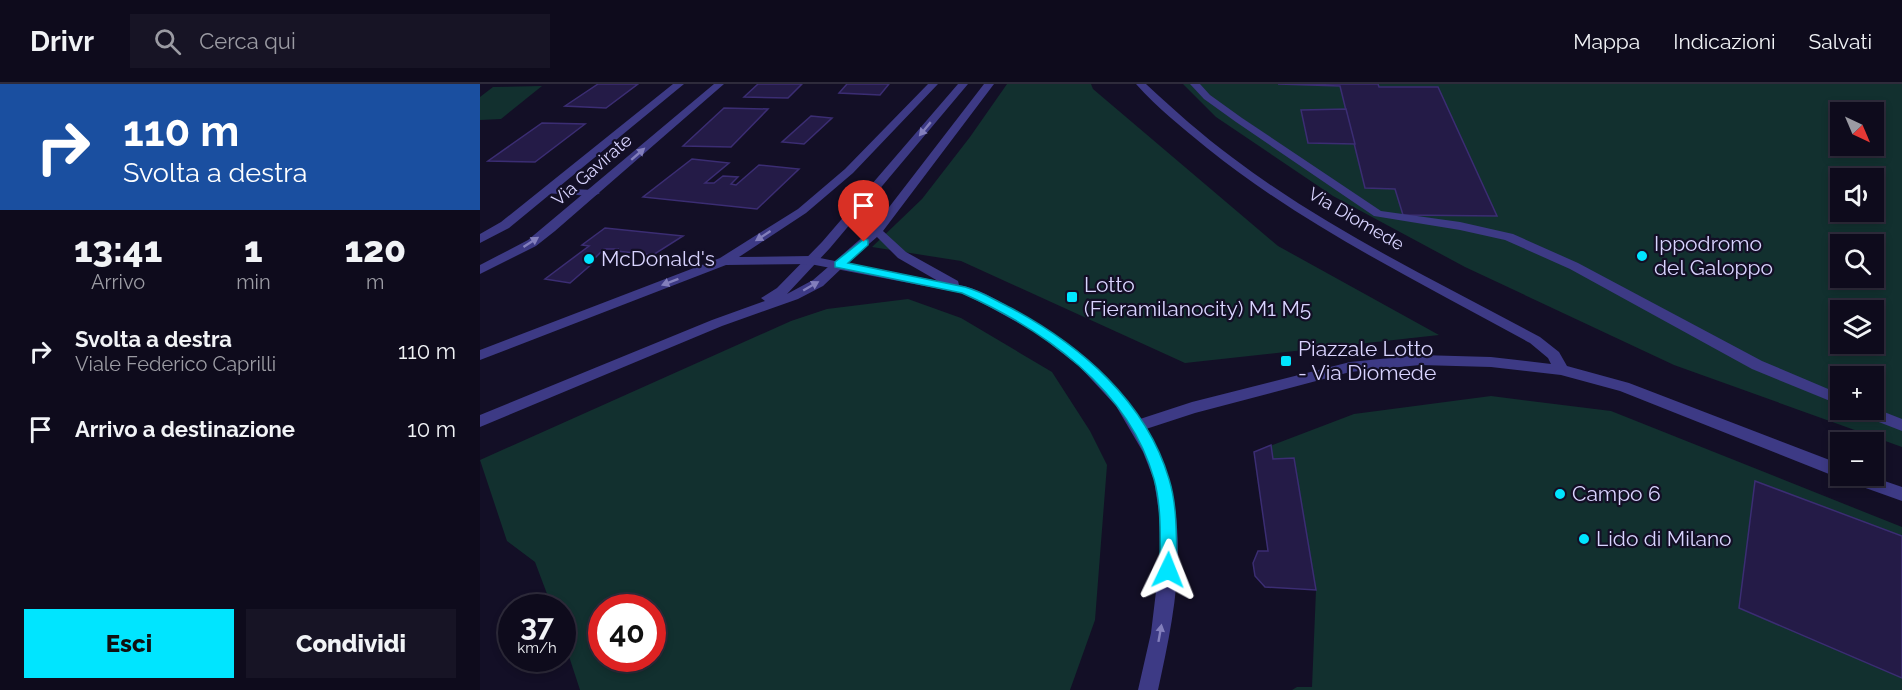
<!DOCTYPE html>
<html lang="it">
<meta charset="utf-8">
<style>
:root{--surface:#0e0b1c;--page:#171425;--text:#f1f3f6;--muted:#9b9ba3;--line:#2e2b3b;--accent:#00e5ff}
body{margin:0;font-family:Raleway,sans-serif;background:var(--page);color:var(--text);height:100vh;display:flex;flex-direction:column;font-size:22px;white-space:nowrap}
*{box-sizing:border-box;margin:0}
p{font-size:20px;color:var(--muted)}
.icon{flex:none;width:33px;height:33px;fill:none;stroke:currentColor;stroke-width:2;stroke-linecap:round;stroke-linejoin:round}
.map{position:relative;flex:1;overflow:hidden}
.drawer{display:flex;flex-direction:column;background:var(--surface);width:480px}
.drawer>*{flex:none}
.banner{background:#1a4fa0;color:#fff;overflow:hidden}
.needle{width:39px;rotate:136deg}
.buttons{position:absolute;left:1350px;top:18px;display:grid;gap:12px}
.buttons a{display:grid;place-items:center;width:54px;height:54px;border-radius:0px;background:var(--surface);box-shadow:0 3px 9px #0003,0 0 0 2px var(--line);font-size:30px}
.speed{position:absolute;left:18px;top:510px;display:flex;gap:12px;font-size:30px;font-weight:700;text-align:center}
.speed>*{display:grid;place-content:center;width:78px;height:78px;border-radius:50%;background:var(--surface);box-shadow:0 3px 9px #0003,0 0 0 2px var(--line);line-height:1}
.speed small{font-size:15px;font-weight:400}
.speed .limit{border:9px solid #d22;background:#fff;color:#111}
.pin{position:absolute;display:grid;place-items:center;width:51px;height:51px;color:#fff;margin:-62px -26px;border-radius:50% 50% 50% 0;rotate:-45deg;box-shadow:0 0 6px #0007}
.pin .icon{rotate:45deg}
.me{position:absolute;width:66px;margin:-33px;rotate:2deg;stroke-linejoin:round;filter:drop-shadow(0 0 4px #0008)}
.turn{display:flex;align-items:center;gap:21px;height:126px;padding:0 24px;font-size:27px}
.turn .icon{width:78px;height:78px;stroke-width:2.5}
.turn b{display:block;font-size:42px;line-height:51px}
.eta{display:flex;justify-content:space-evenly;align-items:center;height:102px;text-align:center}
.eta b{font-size:36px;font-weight:800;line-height:42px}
.primary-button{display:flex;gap:12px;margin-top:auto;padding:12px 24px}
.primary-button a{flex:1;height:69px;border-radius:0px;background:var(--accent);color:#111;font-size:24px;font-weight:800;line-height:69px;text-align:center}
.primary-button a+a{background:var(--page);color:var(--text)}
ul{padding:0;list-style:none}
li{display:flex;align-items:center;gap:18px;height:78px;padding:0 24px}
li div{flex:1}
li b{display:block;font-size:22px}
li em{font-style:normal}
header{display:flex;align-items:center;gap:36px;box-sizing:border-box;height:84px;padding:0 30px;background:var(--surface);border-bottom:2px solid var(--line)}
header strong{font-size:28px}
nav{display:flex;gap:33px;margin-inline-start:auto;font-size:21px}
.search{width:420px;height:54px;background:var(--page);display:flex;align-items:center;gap:15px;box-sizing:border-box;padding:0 21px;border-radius:0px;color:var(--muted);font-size:22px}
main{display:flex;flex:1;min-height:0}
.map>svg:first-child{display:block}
.green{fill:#12302f;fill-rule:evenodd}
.building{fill:#241b47;stroke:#3b2d73;stroke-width:1.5}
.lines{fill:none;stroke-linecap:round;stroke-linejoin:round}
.service{fill:#3d3a85;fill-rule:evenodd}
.minor{fill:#3d3a85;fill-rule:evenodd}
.tertiary{fill:#3d3a85;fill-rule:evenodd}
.oneway{fill:#837fbc}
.route{fill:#00e5ff;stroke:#0095a6;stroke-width:1.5}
.poi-dot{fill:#00e5ff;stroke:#130f26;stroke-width:2}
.labels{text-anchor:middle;stroke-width:4.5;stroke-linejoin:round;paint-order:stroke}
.far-street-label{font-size:18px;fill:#d9d4ff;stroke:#130f26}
.poi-label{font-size:21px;fill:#d9d4ff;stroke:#130f26;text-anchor:start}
</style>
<header>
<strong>Drivr</strong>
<div class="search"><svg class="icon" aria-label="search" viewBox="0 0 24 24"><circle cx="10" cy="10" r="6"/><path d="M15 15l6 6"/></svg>Cerca qui</div>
<nav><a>Mappa</a><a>Indicazioni</a><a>Salvati</a></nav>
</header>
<main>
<section class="drawer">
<div class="banner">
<div class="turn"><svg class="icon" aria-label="right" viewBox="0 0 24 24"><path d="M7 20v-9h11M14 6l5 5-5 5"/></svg><div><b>110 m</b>Svolta a destra</div></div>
</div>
<div class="eta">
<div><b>13:41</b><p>Arrivo</p></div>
<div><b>1</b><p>min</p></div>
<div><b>120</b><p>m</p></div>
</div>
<ul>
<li><svg class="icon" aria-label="right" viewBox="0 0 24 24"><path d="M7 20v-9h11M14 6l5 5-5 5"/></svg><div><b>Svolta a destra</b><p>Viale Federico Caprilli</p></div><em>110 m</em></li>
<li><svg class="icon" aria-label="arrive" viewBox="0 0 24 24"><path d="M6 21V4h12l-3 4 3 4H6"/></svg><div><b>Arrivo a destinazione</b></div><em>10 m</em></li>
</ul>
<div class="primary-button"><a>Esci</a><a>Condividi</a></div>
</section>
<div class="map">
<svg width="1422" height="606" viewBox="0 0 1422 606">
<rect width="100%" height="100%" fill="#130f26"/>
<g class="green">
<path d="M 527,0 L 611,0 L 613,5 L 798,162 L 959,251 L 705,279 L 481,177 L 392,163 L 442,115 L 490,53 Z"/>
<path d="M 703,0 L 1422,0 L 1422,363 L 1194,281 L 985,183 L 853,112 L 736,33 ZM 1360,28 L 1394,28 L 1394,62 L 1360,62 ZM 1360,94 L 1394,94 L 1394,128 L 1360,128 ZM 1360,160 L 1394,160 L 1394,194 L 1360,194 ZM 1360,226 L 1394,226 L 1394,260 L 1360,260 ZM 1360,292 L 1394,292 L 1394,326 L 1360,326 Z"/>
<path d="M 62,2 L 21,35 L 0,36 L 0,13 L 13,3 Z"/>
<path d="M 428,215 L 481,234 L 572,288 L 610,347 L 627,381 L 615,536 L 590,606 L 100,606 L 83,554 L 82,524 L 72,523 L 55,478 L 27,457 L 0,376 L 311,237 L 347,225 ZM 122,524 L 172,524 L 172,574 L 122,574 Z"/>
<path d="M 1011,312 L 1131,327 L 1422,443 L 1422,606 L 812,606 L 817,603 L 832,603 L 836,506 L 785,503 C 772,489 771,485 778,467 L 788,467 L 774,368 L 874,330 Z"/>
</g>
<g class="building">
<path d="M 118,0 L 158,0 L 126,24 L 85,22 Z"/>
<path d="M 278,0 L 322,0 L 308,14 L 264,13 Z"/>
<path d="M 367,0 L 409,0 L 400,11 L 359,9 Z"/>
<path d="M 798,0 L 898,0 L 899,3 L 958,3 L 1017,132 L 923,131 L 915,105 L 885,104 L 860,2 Z"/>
<path d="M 244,24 L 288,25 L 251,63 L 203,62 Z"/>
<path d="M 866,25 L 875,60 L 828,59 L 821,26 Z"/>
<path d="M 331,32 L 352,34 L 324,60 L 302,58 Z"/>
<path d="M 62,39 L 105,40 L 55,78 L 8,77 Z"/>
<path d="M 212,75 L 249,79 L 225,99 L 234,99 L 243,92 L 258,93 L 251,100 L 256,101 L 279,81 L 319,85 L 277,125 L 163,113 Z"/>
<path d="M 125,144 L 203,152 L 173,171 L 137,167 L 138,165 L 124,165 L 111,178 L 113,179 L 90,199 L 65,195 L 109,162 L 102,161 Z"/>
<path d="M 791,361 L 793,375 L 814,374 L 836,506 L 785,503 L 775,492 L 773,479 L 778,467 L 788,467 L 774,368 Z"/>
<path d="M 1275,397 L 1422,452 L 1422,594 L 1259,524 Z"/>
</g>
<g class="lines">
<g class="service">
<path d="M 478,0 L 488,0 L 350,164 L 307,210 L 333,196 L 355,177 L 363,177 L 365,180 L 363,183 L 343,202 L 318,215 L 242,242 L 0,343 L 0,331 L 232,236 L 285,217 L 281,214 L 297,204 L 342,158 Z"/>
<path d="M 710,0 L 720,0 L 730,11 L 762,34 L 901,127 L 980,138 L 1033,150 L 1098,179 L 1282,277 L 1360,310 L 1360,321 L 1272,285 L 1090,185 L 1025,156 L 980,146 L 894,132 L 756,38 L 724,15 Z"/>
<path d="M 67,104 L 114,106 L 120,109 L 114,112 L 63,109 L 61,107 Z"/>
<path d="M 1394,324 L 1422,335 L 1422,347 L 1378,330 L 1375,326 Z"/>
</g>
<g class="minor">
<path d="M 193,0 L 204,0 L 29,144 L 0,159 L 0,150 L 21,138 Z"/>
<path d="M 234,0 L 244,0 L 75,147 L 56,162 L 0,190 L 0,181 L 48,156 Z"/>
</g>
<path class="tertiary" d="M 448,0 L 458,0 L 373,89 L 326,129 L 259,173 L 330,172 L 355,177 L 393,144 L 504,0 L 514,0 L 403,147 L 426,168 L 478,197 L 479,201 C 497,204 514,214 529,223 C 582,251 628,285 660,335 L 712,318 L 870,278 L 940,271 L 1011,273 L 1071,280 L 1068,274 L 1050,259 C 940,198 825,143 727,64 C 703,44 677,24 656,0 L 666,0 C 694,26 722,51 753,74 C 847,145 956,197 1060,253 L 1079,268 L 1087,282 L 1149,299 L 1360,380 L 1360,392 L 1390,392 L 1422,403 L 1422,417 L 1366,397 L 1364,392 L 1354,392 L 1140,307 L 1081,291 L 1011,283 L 940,281 L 870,288 L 715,329 L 666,345 C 716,426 697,519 678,606 L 658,606 L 671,549 L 681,466 L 679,429 L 674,396 L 663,368 L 636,322 L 599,282 L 555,248 L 506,221 L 481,209 L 330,180 L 246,181 L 0,276 L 0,266 L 240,174 L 318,125 L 365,85 ZM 397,153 L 418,174 L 458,197 L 367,179 Z"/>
</g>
<defs><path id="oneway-solid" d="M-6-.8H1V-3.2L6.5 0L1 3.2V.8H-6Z" transform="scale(1.5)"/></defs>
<g class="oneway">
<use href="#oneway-solid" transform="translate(445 45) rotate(130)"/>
<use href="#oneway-solid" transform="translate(158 70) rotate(-41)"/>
<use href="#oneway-solid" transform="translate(283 152) rotate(147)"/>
<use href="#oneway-solid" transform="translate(51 158) rotate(-33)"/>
<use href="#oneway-solid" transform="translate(190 198) rotate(159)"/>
<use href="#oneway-solid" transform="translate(331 202) rotate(-30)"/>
<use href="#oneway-solid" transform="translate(680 549) rotate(-80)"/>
</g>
<path class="route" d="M 384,155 L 388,156 L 388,161 L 368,179 L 485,203 C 501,207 516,217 531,224 C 600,261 666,317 689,395 C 698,424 696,456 697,486 L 694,491 L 688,494 L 682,491 L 680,486 C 680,456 682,424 674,395 C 649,305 563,245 482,209 L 355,183 L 355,178 Z"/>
<g class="poi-dot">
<circle cx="1162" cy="172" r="6"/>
<circle cx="109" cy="175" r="6"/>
<rect x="586" y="207" width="12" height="12" rx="3"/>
<rect x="800" y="271" width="12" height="12" rx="3"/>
<circle cx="1080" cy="410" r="6"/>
<circle cx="1104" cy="455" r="6"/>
</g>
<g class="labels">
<g class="far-street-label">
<text transform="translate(112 86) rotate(-41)" y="6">Via Gavirate</text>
<text transform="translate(876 135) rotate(30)" y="6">Via Diomede</text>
</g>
<g class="poi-label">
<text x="1174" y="167">Ippodromo<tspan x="1174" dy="24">del Galoppo</tspan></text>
<text x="121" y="182">McDonald's</text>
<text x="604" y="208">Lotto<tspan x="604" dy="24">(Fieramilanocity) M1 M5</tspan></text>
<text x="818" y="272">Piazzale Lotto<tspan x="818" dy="24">- Via Diomede</tspan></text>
<text x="1092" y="417">Campo 6</text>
<text x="1116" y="462">Lido di Milano</text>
</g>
</g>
</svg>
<div class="buttons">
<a><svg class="needle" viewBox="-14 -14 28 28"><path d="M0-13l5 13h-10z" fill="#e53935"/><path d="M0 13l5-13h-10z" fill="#9b9ba3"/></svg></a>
<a><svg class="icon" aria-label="sound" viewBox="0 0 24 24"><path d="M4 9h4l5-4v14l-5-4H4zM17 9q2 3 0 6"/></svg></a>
<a><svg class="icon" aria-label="search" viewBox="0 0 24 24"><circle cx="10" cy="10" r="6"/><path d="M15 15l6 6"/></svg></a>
<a><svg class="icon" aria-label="layers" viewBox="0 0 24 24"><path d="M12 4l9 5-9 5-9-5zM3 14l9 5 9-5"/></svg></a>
<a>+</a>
<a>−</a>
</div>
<div class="speed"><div>37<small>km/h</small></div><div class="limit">40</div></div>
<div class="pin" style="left:384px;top:158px;background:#d93025"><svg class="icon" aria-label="arrive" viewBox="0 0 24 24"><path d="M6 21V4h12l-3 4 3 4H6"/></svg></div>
<svg class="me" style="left:688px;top:486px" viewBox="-20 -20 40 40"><path d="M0-17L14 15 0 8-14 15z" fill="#00e5ff" stroke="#fff" stroke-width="4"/></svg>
</div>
</main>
